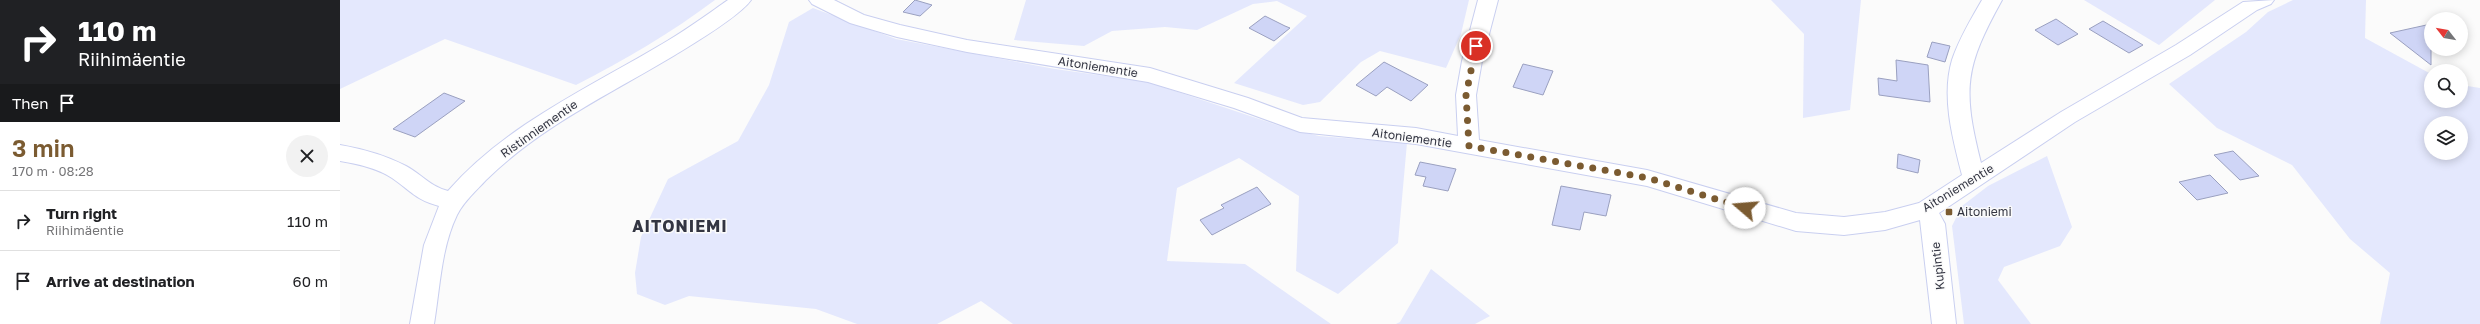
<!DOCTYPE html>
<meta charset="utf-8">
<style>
:root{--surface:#fff;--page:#f2f2f2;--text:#202124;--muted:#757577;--line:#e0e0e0;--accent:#7b5b31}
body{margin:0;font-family:"Golos Text",sans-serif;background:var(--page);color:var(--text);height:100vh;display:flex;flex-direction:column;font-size:15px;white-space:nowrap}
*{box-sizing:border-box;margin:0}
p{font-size:13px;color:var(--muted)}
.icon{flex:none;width:22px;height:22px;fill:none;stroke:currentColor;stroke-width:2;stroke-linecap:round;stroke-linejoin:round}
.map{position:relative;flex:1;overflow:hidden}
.sheet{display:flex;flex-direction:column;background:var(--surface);width:340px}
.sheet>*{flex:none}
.hud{background:#202124;color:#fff;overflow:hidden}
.needle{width:26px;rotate:301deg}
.fabs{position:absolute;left:2084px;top:12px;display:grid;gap:8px}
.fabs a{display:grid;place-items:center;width:44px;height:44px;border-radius:50%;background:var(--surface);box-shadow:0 2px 10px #0003;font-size:20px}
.pin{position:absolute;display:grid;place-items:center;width:34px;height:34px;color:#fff;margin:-17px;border:2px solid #fff;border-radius:50%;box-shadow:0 1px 4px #0007}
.me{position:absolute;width:44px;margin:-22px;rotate:288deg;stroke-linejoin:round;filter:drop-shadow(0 0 3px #0008)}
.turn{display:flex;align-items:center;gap:14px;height:84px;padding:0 12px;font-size:18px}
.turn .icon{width:52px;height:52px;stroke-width:2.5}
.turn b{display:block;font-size:28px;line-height:34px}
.then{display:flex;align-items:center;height:38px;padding:0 12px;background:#0003;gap:8px;font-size:15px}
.round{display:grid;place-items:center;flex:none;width:42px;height:42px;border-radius:21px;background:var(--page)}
.head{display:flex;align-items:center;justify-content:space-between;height:68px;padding:0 12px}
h1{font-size:24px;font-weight:600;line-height:30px;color:var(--accent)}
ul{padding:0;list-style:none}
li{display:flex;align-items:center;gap:12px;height:60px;padding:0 12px;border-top:1px solid var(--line)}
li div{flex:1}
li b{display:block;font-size:15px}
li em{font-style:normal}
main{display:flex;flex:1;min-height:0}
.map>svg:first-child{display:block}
.green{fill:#e4e8fd;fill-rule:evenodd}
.building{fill:#cfd5f6;stroke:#9aa0c0}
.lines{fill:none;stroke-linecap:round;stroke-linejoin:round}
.minor-casing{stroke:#c9cff0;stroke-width:2}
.minor{fill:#fff;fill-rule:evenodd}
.route{stroke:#7b5b31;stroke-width:7;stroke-dasharray:0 12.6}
.poi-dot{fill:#7b5b31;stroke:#fbfbfb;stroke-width:1.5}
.labels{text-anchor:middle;stroke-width:3;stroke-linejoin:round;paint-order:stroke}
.street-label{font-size:12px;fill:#333542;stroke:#fbfbfb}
.poi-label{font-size:12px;fill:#333542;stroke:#fbfbfb;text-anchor:start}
.district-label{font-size:16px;font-weight:bold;letter-spacing:1px;fill:#333542;stroke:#fbfbfb}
</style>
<main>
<section class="sheet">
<div class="hud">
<div class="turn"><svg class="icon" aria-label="right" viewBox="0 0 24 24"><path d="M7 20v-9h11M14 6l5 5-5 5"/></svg><div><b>110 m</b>Riihimäentie</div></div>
<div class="then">Then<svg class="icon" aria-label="arrive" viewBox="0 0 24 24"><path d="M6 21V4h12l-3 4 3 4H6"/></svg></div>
</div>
<div class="head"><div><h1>3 min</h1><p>170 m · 08:28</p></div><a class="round"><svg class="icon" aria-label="close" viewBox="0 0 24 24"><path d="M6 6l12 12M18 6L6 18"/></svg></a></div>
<ul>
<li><svg class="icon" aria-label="right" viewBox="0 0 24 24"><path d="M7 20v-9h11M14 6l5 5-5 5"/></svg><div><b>Turn right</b><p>Riihimäentie</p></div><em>110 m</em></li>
<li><svg class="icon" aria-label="arrive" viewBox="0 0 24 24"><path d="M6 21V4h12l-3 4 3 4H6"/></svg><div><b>Arrive at destination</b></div><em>60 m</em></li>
</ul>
</section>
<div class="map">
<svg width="2140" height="324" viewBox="0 0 2140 324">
<rect width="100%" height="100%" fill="#fbfbfb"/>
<g class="green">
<path d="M 0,0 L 375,0 C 331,33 285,60 236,85 L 105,39 L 0,89 Z"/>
<path d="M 686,0 L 1129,0 L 1121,34 L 1106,68 L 1040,51 L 1021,62 L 980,102 L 963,105 L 894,83 L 967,16 L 937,1 L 913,4 L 857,30 L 825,27 L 772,31 L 744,46 L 674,40 Z"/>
<path d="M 1431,0 L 1521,0 L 1510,110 L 1463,118 L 1464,34 Z"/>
<path d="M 1744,0 L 1875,0 L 1819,45 Z"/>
<path d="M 1953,0 L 2026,0 L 2025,38 L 2091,74 L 2091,101 L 2121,101 L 2121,85 L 2140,88 L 2140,324 L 2040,324 L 2050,273 L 2010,239 L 1952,165 L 1877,128 L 1829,84 L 1906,32 L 1928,12 ZM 2091,123 L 2121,123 L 2121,153 L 2091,153 Z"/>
<path d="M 473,8 L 556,39 L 715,69 L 808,82 L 940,126 L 979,136 L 1067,143 L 1058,243 L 998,294 L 956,271 L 959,196 L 899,158 L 837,188 L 827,261 L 905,264 L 991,324 L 673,324 L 641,301 L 597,324 L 517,324 L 476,309 L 349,296 L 325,305 L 297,294 L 295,273 L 301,237 L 328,179 L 398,141 L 429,85 L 449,22 Z"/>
<path d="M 1707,156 L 1732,227 L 1720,246 L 1664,267 L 1658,280 L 1691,324 L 1624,324 L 1612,226 L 1622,206 L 1648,186 Z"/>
<path d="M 1091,269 L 1150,316 L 1135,324 L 1056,324 L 1060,322 Z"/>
</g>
<g class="building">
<path d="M 575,0 L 592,5 L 580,16 L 563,12 Z"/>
<path d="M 925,16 L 945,26 L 950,28 L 934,41 L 909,28 Z"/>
<path d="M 1716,19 L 1738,34 L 1718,45 L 1695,30 Z"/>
<path d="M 1763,21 L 1803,45 L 1789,53 L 1749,29 Z"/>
<path d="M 2091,24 L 2091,65 L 2050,33 Z"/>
<path d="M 1592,42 L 1610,46 L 1605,62 L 1587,57 Z"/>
<path d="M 1556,60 L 1588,65 L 1590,102 L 1539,95 L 1538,78 L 1557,81 Z"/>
<path d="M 1044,62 L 1088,85 L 1071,101 L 1047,87 L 1036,96 L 1016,85 Z"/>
<path d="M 1183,64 L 1213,71 L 1203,95 L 1173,87 Z"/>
<path d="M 104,93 L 125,101 L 75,137 L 53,129 Z"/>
<path d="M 1893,151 L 1919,176 L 1900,180 L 1874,155 Z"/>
<path d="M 1558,154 L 1580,160 L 1578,173 L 1557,168 Z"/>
<path d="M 1080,162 L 1116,169 L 1108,191 L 1083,186 L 1086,177 L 1075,175 Z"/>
<path d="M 1870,175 L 1888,193 L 1857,200 L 1839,182 Z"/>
<path d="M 1221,186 L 1271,195 L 1266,216 L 1244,212 L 1240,230 L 1212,225 Z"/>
<path d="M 917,187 L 931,204 L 872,235 L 860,220 L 884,208 L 881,205 Z"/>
</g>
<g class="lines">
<defs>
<g id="minor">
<path d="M 388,0 L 411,0 C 400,16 353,44 335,55 C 270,94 201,126 146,180 C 136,191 124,201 117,215 C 101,248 100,288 94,324 L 70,324 L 84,245 L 99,206 C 76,200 71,191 52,178 C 37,168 18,164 0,161 L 0,145 C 23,149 45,155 66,166 C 81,174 91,187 108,191 C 165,126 244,90 317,47 C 342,33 365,16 388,0 Z"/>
<path d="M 469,0 L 494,0 L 524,15 L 560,25 L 627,40 L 810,68 L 908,98 L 962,118 L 1076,128 L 1118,136 L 1116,95 L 1122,61 L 1138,0 L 1158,0 L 1142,61 L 1136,95 L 1139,140 L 1307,170 L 1456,213 L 1504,217 L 1545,212 L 1579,203 L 1622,175 C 1613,140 1601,97 1612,60 C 1619,39 1631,19 1642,0 L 1662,0 C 1625,67 1622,88 1641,163 L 1721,112 L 1836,45 L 1903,2 L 1934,0 L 1931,4 L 1917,10 L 1850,55 L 1735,122 L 1599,213 L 1605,224 L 1616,324 L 1592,324 L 1580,220 L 1545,230 L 1504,235 L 1456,231 L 1307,186 L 1076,144 L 960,132 L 894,108 L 808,82 L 627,52 L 557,37 L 510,23 L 472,4 Z"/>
</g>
</defs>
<use href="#minor" class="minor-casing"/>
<use href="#minor" class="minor"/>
</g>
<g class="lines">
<path class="route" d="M 1136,46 L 1126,95 L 1129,146 L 1308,178 L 1405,208"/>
</g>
<rect class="poi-dot" x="1605" y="208" width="8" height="8" rx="2"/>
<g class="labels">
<g class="street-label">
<text transform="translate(758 67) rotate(9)" y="4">Aitoniementie</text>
<text transform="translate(199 129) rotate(-35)" y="4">Ristinniementie</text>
<text transform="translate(1072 138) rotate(8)" y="4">Aitoniementie</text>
<text transform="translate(1618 188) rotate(-31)" y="4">Aitoniementie</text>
<text transform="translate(1598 266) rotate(-96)" y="4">Kupintie</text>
</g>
<g class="poi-label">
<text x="1617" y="216">Aitoniemi</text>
</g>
<g class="district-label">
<text x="340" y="232">AITONIEMI</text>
</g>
</g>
</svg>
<div class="fabs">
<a><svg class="needle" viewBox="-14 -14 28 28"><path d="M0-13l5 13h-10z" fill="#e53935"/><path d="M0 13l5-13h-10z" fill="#757577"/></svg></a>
<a><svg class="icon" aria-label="search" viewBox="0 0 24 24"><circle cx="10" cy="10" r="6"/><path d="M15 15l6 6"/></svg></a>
<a><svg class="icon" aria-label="layers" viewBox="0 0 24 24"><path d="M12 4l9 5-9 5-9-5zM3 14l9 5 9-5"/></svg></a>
</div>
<div class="pin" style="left:1136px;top:46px;background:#d93025"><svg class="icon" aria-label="arrive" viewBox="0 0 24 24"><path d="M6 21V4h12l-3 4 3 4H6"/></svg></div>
<svg class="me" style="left:1405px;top:208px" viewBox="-20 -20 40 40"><circle r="19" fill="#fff"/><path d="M0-13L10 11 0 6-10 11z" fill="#7b5b31"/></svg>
</div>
</main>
